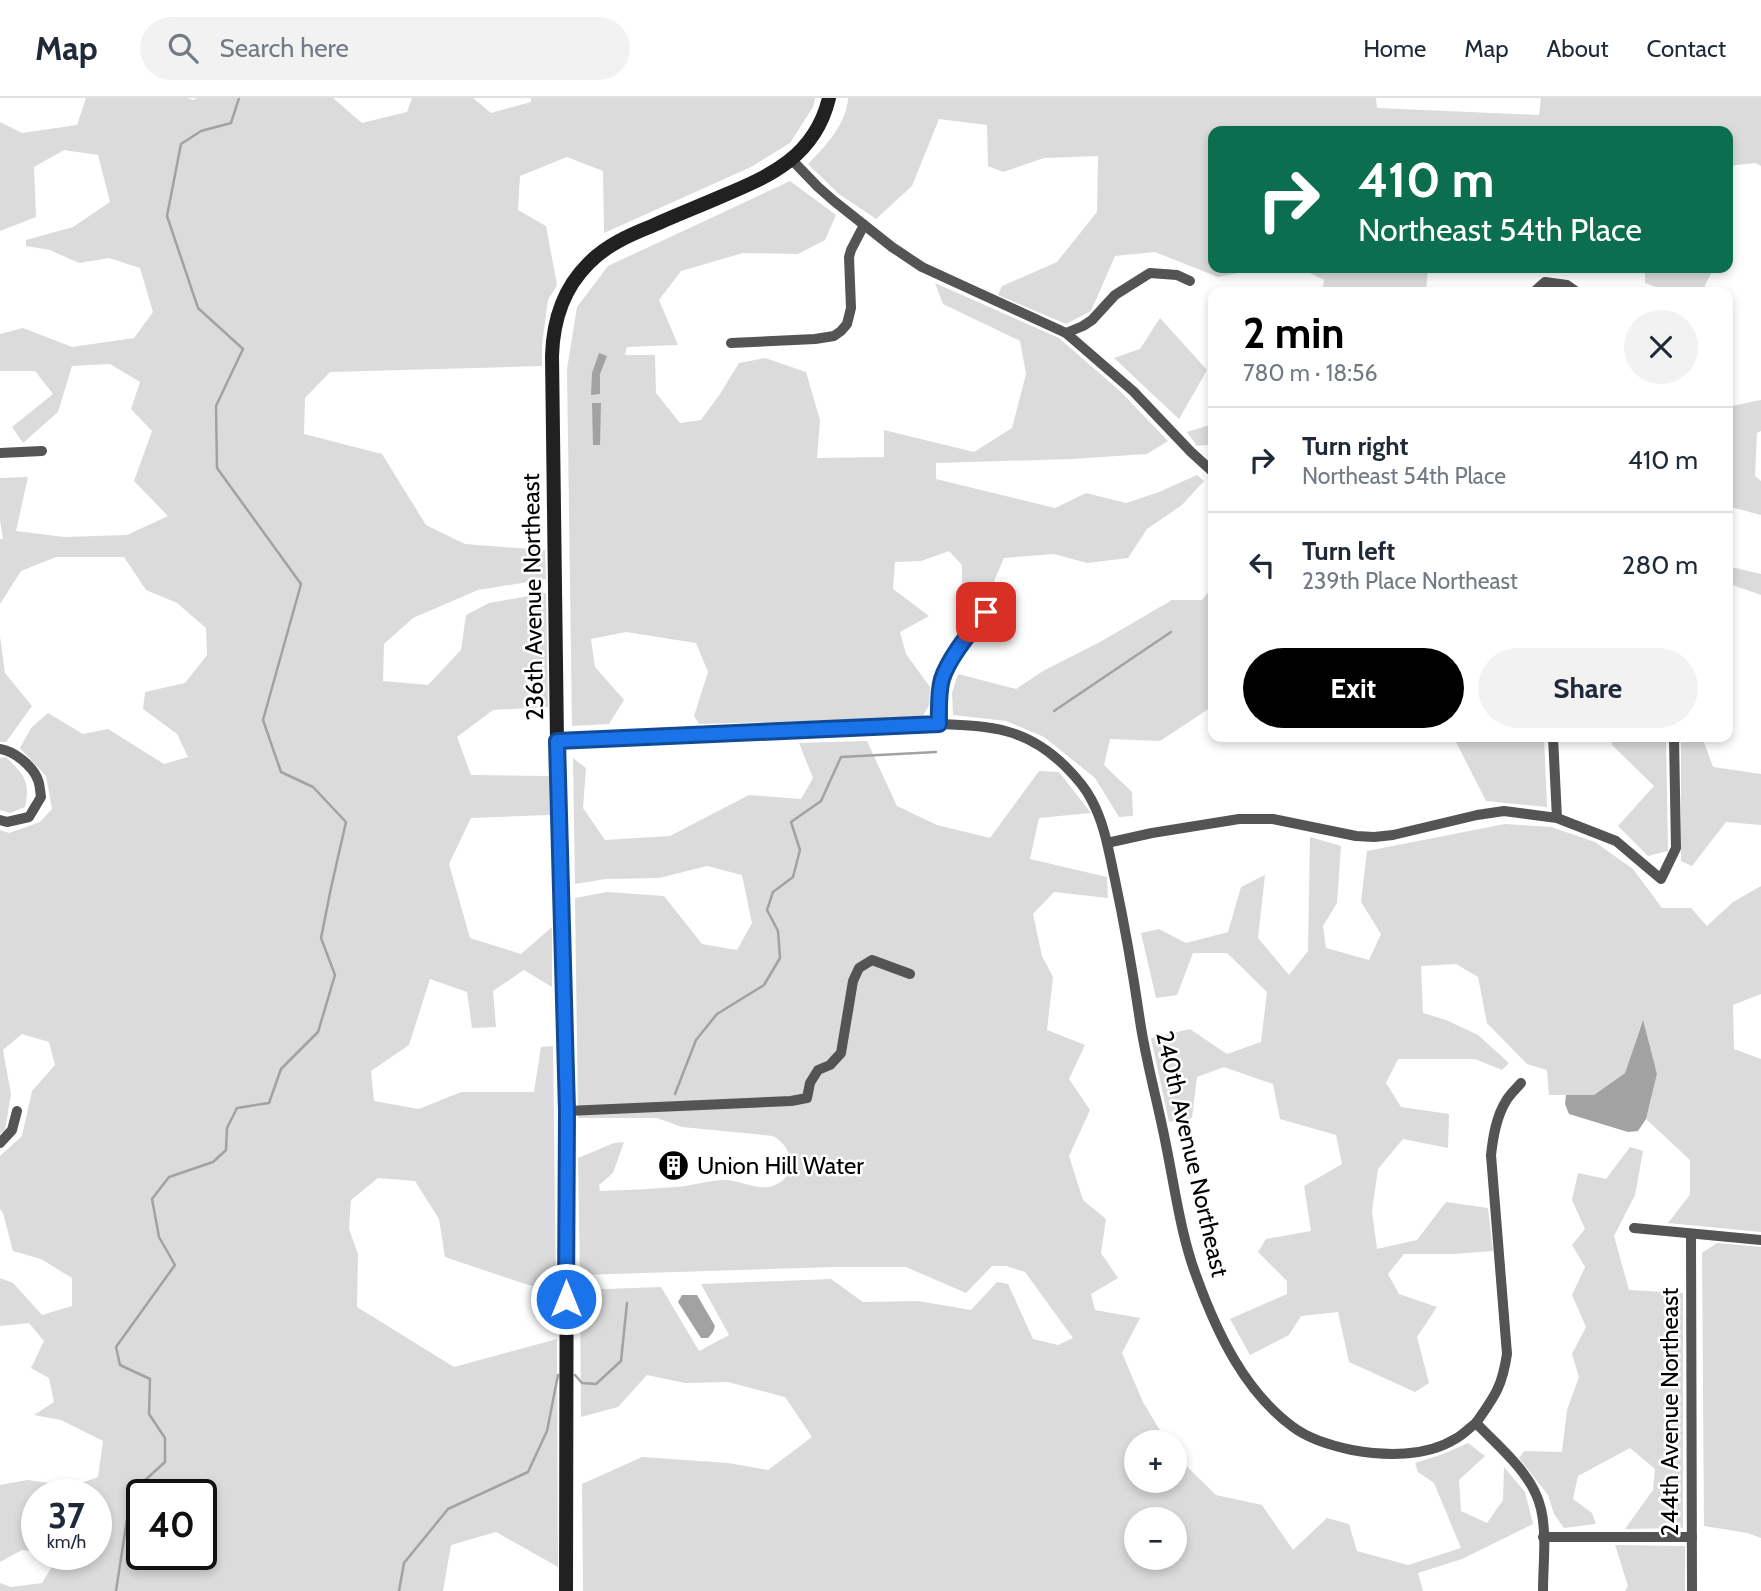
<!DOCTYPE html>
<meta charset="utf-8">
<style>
:root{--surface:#fff;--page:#f2f2f3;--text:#1f2937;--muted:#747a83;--line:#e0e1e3;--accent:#000}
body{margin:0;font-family:Cabin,sans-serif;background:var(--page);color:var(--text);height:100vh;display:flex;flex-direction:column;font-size:26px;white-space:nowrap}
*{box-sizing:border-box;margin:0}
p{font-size:23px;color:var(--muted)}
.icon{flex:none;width:38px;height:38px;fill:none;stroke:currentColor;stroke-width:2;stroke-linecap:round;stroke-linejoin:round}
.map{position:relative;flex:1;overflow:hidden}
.details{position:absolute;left:1208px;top:189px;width:525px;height:455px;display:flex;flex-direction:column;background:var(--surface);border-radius:14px;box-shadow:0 4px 10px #0003}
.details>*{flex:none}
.banner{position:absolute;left:1208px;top:28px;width:525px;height:147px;border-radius:14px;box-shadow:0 4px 10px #0003;background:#0b6e4f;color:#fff;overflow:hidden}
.buttons{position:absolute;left:1124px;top:1332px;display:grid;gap:14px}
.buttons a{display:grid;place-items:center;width:63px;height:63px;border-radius:50%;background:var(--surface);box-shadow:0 4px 10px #0003;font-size:35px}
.speed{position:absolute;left:21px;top:1381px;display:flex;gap:14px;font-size:35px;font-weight:700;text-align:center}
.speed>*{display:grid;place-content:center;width:91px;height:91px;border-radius:50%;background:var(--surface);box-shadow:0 4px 10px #0003;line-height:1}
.speed small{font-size:18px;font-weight:400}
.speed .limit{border:4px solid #111;border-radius:10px;background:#fff;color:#111}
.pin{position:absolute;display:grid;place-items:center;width:60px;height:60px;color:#fff;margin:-30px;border-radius:14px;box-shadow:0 4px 10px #0006}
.me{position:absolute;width:77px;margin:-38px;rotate:0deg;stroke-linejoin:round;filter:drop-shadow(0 0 5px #0008)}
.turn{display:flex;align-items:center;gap:24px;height:147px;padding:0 35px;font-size:32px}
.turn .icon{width:91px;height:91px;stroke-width:2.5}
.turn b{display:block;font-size:49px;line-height:60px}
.round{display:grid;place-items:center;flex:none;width:74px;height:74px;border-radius:37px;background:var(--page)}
.summary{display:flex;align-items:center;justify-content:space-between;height:119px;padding:0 35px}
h1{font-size:42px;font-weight:700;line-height:52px;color:var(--accent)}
.action{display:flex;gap:14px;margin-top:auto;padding:14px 35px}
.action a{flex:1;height:80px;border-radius:42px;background:var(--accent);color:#fff;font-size:28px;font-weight:700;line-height:80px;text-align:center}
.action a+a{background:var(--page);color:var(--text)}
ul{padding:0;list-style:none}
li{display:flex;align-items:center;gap:21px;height:105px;padding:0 35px;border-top:2px solid var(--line)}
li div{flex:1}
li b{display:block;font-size:26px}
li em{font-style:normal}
header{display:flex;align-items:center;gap:42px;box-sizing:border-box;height:98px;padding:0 35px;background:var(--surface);border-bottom:2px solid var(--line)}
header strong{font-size:33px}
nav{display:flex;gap:38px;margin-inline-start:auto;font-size:24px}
.search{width:490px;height:63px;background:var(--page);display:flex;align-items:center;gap:18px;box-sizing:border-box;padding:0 24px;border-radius:38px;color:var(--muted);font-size:26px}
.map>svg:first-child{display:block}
.green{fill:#dbdbdb;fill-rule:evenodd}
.water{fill:#a2a2a2}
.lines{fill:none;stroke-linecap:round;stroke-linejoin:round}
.stream{stroke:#a2a2a2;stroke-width:2.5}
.street{stroke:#545454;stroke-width:10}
.secondary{stroke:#212121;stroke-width:14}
.route-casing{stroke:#114b97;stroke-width:18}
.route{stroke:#1a73e8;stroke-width:12}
.labels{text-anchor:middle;stroke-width:5;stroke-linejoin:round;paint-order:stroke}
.street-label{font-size:24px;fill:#000;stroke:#fff}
.poi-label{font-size:24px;fill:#000;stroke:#fff;text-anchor:start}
</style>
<header>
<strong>Map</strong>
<div class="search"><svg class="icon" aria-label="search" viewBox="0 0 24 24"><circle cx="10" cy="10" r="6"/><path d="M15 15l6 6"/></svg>Search here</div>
<nav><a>Home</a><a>Map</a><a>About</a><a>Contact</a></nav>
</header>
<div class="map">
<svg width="1761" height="1493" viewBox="0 0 1761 1493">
<rect width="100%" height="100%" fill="#fff"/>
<g class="green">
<path d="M 86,0 L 187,0 L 193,2 L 197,0 L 333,0 L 362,25 L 407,14 L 412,0 L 473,0 L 491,15 L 531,4 L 531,0 L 815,0 L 813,9 L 790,45 L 751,69 L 604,135 L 603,73 L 567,59 L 520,78 L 518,112 L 546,128 L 557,187 L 548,202 L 542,247 L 542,268 L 330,274 L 305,300 L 304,336 L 382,356 L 426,427 L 465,446 L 545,452 L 546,481 L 478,492 L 413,520 L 384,546 L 383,583 L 428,587 L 461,552 L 466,517 L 489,505 L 546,495 L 548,609 L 493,612 L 457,639 L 471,677 L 549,678 L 550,717 L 471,720 L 449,766 L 470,840 L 521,856 L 552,829 L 552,889 L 524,872 L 493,893 L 496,929 L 472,930 L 467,894 L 430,881 L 409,947 L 371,973 L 374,1003 L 419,1011 L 461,994 L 534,994 L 541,949 L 553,948 L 556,1194 L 525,1186 L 445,1159 L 439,1121 L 415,1083 L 378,1080 L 351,1102 L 349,1131 L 358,1156 L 357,1209 L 454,1269 L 557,1241 L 558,1469 L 496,1434 L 451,1447 L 443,1493 L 0,1493 L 0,1485 L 11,1489 L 42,1485 L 53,1467 L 45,1456 L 96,1456 L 96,1396 L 37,1396 L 37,1454 L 22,1452 L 0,1464 L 0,1387 L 27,1382 L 73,1388 L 98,1379 L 103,1343 L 61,1322 L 34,1317 L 54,1304 L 49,1280 L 31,1270 L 44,1243 L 29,1225 L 0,1228 L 0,1180 L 13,1185 L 42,1217 L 72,1208 L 72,1180 L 41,1161 L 13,1153 L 3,1115 L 0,1111 L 0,1058 L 22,1038 L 32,993 L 55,967 L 49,944 L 22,936 L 3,952 L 11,996 L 5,1032 L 0,1036 L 0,732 L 9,735 L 40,724 L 52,711 L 46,678 L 20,650 L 31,630 L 48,615 L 83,636 L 108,631 L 164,666 L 188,659 L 177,636 L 143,611 L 145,594 L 185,585 L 207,557 L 206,530 L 177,505 L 146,492 L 124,459 L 56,459 L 21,473 L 0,506 L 0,441 L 3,441 L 0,422 L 0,380 L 28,379 L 16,433 L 64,439 L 127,437 L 168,418 L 134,383 L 152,333 L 131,311 L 140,284 L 110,266 L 72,268 L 58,314 L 23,345 L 12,329 L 53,296 L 35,273 L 0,273 L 0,236 L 23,230 L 72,249 L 134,240 L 153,214 L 140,170 L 109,160 L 79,165 L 50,152 L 26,148 L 26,142 L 73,129 L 110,104 L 98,57 L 64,52 L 34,69 L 36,119 L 0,133 L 0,24 L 22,35 L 77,27 ZM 142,1396 L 201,1396 L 201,1456 L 142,1456 Z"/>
<path d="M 848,0 L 1376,0 L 1377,10 L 1539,17 L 1541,0 L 1761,0 L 1761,68 L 1755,65 L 1727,68 L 1727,33 L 1213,33 L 1213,170 L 1262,170 L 1218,179 L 1155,154 L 1115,158 L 1091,213 L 1066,226 L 998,197 L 1002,188 L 1057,164 L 1097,114 L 1098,58 L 1044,60 L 1003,74 L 988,68 L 987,27 L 939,21 L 912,88 L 876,121 L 839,96 L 808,66 C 825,49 847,25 848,0 Z"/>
<path d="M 790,83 L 836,117 L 825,142 L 798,156 L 743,155 L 681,173 L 659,202 L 678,247 L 627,249 L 625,257 L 655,257 L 656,295 L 680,325 L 701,322 L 720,296 L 739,265 L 765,260 L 806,274 L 820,322 L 817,360 L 884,359 L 884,332 L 974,354 L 1012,330 L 1026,276 L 1020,243 L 943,206 L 935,185 L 1059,240 L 1120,293 L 1168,343 L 1147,356 L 1072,361 L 936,365 L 936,381 L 1055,410 L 1086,395 L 1126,405 L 1159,394 L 1197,377 L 1204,383 L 1182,407 L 1147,431 L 1128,460 L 1087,465 L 1054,456 L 1004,460 L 986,502 L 976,502 L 962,487 L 962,467 L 949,453 L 921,463 L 895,464 L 893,491 L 929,518 L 900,534 L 906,556 L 930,589 L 929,607 L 922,620 L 699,626 L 694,618 L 708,574 L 696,545 L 626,534 L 591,541 L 595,569 L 624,602 L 609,626 L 572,628 L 567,271 L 577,209 L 608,168 Z"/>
<path d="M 1300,170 L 1428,170 L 1426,194 L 1322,194 L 1324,182 Z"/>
<path d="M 1645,170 L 1714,170 L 1705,187 L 1705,194 L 1669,194 L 1645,185 Z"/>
<path d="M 1160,220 L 1207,272 L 1179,321 L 1114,260 L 1140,251 Z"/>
<path d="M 1761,302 L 1761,333 L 1757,335 L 1755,378 L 1761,383 L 1761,417 L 1727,408 L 1727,305 L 1732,308 Z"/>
<path d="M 1213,326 L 1213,346 L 1197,348 L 1187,334 Z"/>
<path d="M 1727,468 L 1761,476 L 1761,497 L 1727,485 Z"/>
<path d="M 1213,488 L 1213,608 L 1160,643 L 1110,641 L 1104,667 L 1132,694 L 1133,718 L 1119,719 L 1095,680 L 1044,639 L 1006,623 L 953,617 L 952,595 L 958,576 L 1016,591 L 1043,573 L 1100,544 L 1172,502 L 1202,502 Z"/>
<path d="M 0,538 L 5,575 L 32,608 L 6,644 L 0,644 Z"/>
<path d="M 1424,639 L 1544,639 L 1547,709 L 1486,703 L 1454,640 Z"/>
<path d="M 1611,639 L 1666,639 L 1668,753 L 1648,758 L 1618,728 L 1654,688 L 1612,647 Z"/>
<path d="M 1681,639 L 1702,639 L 1713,669 L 1761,676 L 1761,727 L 1726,724 L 1692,768 L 1681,763 Z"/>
<path d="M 867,643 L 897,708 L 937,727 L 990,740 L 1039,673 L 1059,674 L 1091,715 L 1039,720 L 1030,761 L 1107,779 L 1108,800 L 1054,794 L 1033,816 L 1042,858 L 1053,879 L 1047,932 L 1085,947 L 1069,981 L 1090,1012 L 1069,1058 L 1083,1102 L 1106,1121 L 1101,1155 L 1118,1180 L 1091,1196 L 1095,1212 L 1140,1220 L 1122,1255 L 1143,1304 L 1167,1344 L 1136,1344 L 1136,1382 L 1174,1382 L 1174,1356 L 1216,1397 L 1262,1407 L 1293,1452 L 1327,1420 L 1349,1426 L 1357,1453 L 1408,1467 L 1461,1450 L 1434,1385 L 1418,1374 L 1415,1365 L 1443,1356 L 1468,1345 L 1485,1358 L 1459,1382 L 1461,1413 L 1487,1425 L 1503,1402 L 1504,1369 L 1525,1394 L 1533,1426 L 1462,1461 L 1418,1475 L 1423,1493 L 583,1493 L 582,1386 L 642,1359 L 728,1365 L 768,1372 L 812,1339 L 785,1299 L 728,1284 L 685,1285 L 647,1277 L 618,1309 L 581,1319 L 580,1192 L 661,1189 L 699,1253 L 729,1237 L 701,1186 L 831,1181 L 863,1204 L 918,1203 L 971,1212 L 997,1184 L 1008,1186 L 1033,1241 L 1058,1247 L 1073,1240 L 1025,1174 L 1006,1168 L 992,1168 L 966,1195 L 906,1169 L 835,1169 L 580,1177 L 578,1060 L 614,1045 L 624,1044 L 613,1075 L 599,1087 L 600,1093 C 626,1092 651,1091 676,1089 C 692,1088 709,1082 725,1082 C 740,1082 757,1093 773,1088 C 799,1079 794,1049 773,1038 L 682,1029 L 657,1020 L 578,1020 L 575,800 L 607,794 L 664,798 L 702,846 L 737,852 L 752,825 L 742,777 L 707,768 L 659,780 L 606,781 L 575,786 L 573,660 L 586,670 L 583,710 L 605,742 L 670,738 L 749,697 L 801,701 L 813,680 L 799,645 ZM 1136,1421 L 1174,1421 L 1174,1460 L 1136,1460 Z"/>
<path d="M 6,659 C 23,676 31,683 25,709 L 10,715 L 0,712 L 0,660 Z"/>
<path d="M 1505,726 L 1551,729 L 1595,744 L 1633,771 L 1662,810 L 1691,810 L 1707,828 L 1733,804 L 1761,788 L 1761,896 L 1733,907 L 1734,951 L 1761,961 L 1761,1134 L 1668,1125 L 1690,1097 L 1690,1062 L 1646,1021 L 1657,976 L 1642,924 L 1625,975 L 1594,997 L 1549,997 L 1547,972 L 1527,966 L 1487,925 L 1478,879 L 1456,866 L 1421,868 L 1423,915 L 1446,922 L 1478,937 L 1509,965 L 1502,972 L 1475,961 L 1398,961 L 1386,985 L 1401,1009 L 1449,1016 L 1448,1050 L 1403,1041 L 1378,1071 L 1372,1113 L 1377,1151 L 1417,1142 L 1446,1104 L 1488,1110 L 1493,1153 L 1454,1156 L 1404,1156 L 1388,1176 L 1399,1196 L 1437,1209 L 1417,1239 L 1429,1285 L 1415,1294 L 1349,1264 L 1338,1214 L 1301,1218 L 1289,1237 L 1250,1257 L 1230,1221 L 1287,1196 L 1287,1183 L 1258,1154 L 1266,1141 L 1311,1133 L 1304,1088 L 1342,1066 L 1336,1037 L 1280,1021 L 1273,986 L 1224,969 L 1197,979 L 1192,1020 L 1169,1024 L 1151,940 L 1190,931 L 1227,956 L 1261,944 L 1267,894 L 1227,855 L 1193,855 L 1177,897 L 1156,900 L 1141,835 L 1159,831 L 1186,845 L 1228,834 L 1241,789 L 1265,777 L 1258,840 L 1289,877 L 1308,853 L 1310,739 L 1341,748 L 1337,805 L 1323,828 L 1326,850 L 1369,862 L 1381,836 L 1361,804 L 1367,753 Z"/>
<path d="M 1630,1049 L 1643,1053 L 1635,1097 L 1614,1138 L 1629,1192 L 1683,1195 L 1683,1430 L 1625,1431 L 1653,1392 L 1655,1371 L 1630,1350 L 1578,1378 L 1573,1401 L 1592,1415 L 1596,1426 L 1564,1430 L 1554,1416 L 1548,1397 L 1519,1360 L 1524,1353 L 1562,1354 L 1567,1312 L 1579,1279 L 1572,1256 L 1586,1229 L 1572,1197 L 1585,1169 L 1572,1147 L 1585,1131 L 1572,1102 L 1578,1075 L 1606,1081 Z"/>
<path d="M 1717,1145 L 1761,1149 L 1761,1440 L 1748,1435 L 1704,1428 L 1702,1155 Z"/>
<path d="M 1615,1447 L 1685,1448 L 1685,1493 L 1625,1493 L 1628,1488 Z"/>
</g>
<g class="water">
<path d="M 599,255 L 607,258 L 600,276 L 600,296 L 591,297 L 592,275 Z"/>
<path d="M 592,305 L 601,305 L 600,347 L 593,347 Z"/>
<path d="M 1643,922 L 1657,976 L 1646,1021 L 1638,1033 L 1628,1034 L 1569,1016 L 1565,1006 L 1566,997 L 1594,997 L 1625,975 Z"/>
<path d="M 682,1197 L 697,1197 L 715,1228 L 713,1234 L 708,1240 L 701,1240 L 678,1204 Z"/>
</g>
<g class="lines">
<g class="stream">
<path d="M 1054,613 L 1171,534"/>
<path d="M 675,996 L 696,942 L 717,916 L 764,887 L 780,860 L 778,833 L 767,812 L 773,794 L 793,779 L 800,752 L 791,724 L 821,703 L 841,659 L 936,654"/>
<path d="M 575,1277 L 582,1285 L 596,1286 L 621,1263 L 627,1205"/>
<path d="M 116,1493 L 131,1395 L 165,1364 L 165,1340 L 149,1316 L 150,1281 L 120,1267 L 116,1249 L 175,1167 L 159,1139 L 152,1101 L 169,1079 L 213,1064 L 226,1052 L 227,1030 L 237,1010 L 269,1005 L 281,971 L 318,934 L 335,877 L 321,840 L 331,790 L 346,724 L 313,689 L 281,674 L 263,622 L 301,486 L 217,370 L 216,308 L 243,251 L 198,210 L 167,118 L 181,46 L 201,33 L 231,25 L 239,0"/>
<path d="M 399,1493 L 404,1465 L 448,1411 L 528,1374 L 547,1333 L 558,1277"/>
</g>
<g class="street">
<path d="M 792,62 L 818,89 L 834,103 L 892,149 L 922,169 L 1066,235 L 1133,293 L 1191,354 L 1213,374"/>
<path d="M 1534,194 L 1545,184 L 1567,187 L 1577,194"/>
<path d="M 1066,235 L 1083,228 L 1092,222 L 1115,197 L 1150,175 L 1177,177 L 1190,183"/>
<path d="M 731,245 L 815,241 L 834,238 L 841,233 L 847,226 L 851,210 L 849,159 L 851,152 L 864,127"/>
<path d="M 0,355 L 42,353"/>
<path d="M 939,626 C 939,611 939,597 942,583 C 947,561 972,531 986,514"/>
<path d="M 1553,639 L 1557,720"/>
<path d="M 557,643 L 939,626 C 992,628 1026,630 1065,668 C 1075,678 1085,689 1091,701 C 1105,726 1109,755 1115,782 C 1125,829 1133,875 1140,923 C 1146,964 1158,1005 1166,1047 C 1175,1091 1181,1138 1197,1180 C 1217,1235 1245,1294 1293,1329 C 1309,1341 1333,1348 1352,1352 C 1385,1358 1426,1359 1455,1341 C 1463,1337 1469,1330 1476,1325"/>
<path d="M 0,651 C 14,653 33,668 38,682 C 40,687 40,693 41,699 L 29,719 L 7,724 L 0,722"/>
<path d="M 1107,745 L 1152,735 L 1239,721 L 1273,721 L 1356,738 L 1374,739 L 1393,737 L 1477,717 L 1504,713 L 1557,720 L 1616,743 L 1661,781 L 1676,750 L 1674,639"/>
<path d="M 1521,985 C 1516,991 1510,996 1506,1003 C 1496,1019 1493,1039 1491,1057 L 1507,1256 C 1502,1289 1495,1298 1476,1325 C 1500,1350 1533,1376 1541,1411 C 1547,1437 1543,1467 1543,1493"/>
<path d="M 567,1013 L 791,1003 L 807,1000 L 810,985 L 818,972 L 830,967 L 841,955 L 853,883 L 859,870 L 872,862 L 910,876"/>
<path d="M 0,1045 L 12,1032 L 17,1013"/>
<path d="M 1634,1130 L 1761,1142"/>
<path d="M 1691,1136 L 1692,1493"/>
<path d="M 1543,1439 L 1692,1439"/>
</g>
<path class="secondary" d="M 566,1493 L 567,1013 L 557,643 L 552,258 C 553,223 563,191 588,166 C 605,148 629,137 652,128 C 674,118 697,109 720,99 C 771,78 815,58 829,0"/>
</g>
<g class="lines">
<defs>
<path id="route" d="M 566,1201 L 567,1013 L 557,643 L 939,626 C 939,611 938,595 942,581 C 949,559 972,532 986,514"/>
</defs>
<use href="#route" class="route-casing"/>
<use href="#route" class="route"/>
</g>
<defs>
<symbol id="building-disc" viewBox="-11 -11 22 22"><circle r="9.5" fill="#000" stroke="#fff"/><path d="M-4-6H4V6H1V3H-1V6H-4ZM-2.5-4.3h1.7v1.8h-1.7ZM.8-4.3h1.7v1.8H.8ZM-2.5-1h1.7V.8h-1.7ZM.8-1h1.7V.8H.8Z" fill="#fff"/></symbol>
</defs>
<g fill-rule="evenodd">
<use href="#building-disc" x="656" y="1050" width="35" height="35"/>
</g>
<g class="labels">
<g class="street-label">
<text transform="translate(533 499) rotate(-91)" y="8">236th Avenue Northeast</text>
<text transform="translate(1192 1056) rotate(77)" y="8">240th Avenue Northeast</text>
<text transform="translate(1670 1314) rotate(-90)" y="8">244th Avenue Northeast</text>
</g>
<g class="poi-label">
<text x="697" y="1076">Union Hill Water</text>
</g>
</g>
</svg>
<div class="buttons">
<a>+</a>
<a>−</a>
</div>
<div class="speed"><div>37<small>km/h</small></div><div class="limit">40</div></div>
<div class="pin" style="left:986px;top:514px;background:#d93025"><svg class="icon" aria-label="arrive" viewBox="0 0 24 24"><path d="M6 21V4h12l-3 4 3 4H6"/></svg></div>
<svg class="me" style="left:566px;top:1201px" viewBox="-20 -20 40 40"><circle r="17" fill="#1a73e8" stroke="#fff" stroke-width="3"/><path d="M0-11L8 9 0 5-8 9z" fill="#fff"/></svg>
<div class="banner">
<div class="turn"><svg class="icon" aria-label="right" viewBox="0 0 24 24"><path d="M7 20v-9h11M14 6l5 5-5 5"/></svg><div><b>410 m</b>Northeast 54th Place</div></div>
</div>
<section class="details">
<div class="summary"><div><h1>2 min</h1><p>780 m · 18:56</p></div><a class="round"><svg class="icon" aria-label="close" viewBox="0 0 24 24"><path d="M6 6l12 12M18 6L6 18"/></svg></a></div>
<ul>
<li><svg class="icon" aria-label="right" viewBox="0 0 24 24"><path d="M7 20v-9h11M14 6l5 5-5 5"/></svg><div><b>Turn right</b><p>Northeast 54th Place</p></div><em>410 m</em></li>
<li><svg class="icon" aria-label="left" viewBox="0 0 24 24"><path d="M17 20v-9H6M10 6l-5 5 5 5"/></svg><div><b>Turn left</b><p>239th Place Northeast</p></div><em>280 m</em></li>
</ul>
<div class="action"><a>Exit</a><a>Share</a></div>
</section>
</div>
